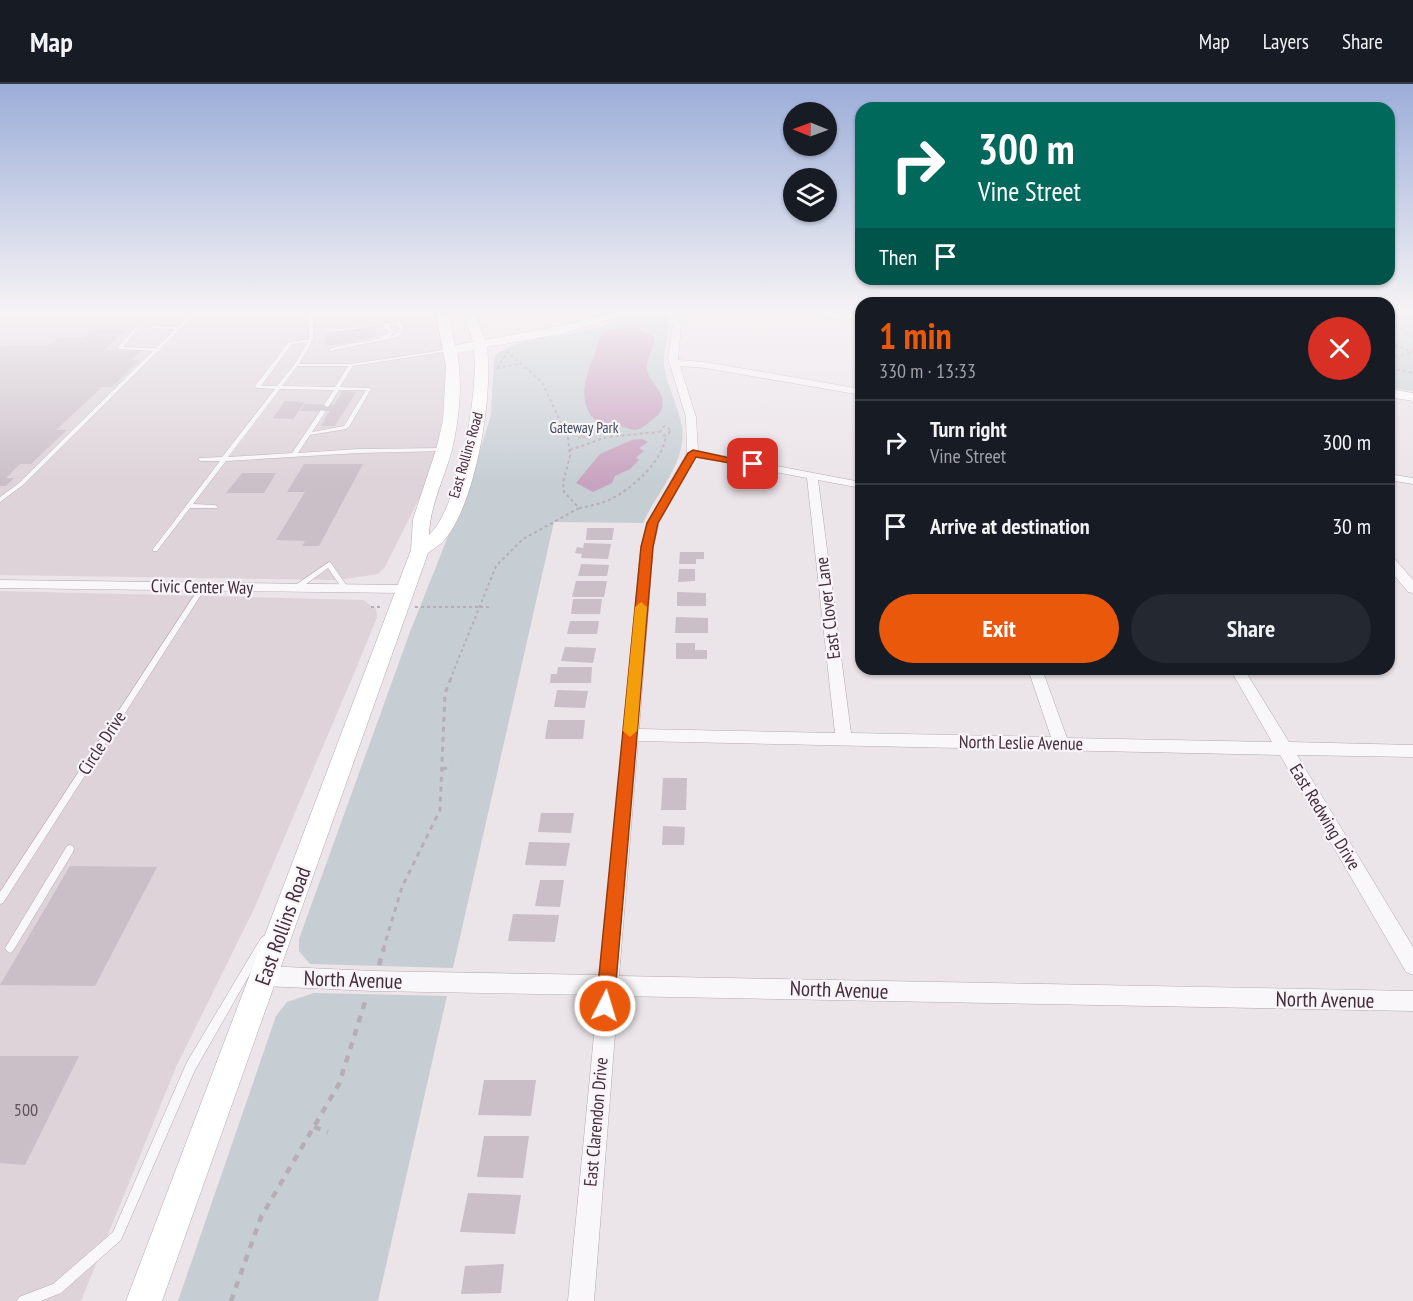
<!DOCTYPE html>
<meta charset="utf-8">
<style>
:root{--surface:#171b24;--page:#242831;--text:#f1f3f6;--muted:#9ea1a6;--line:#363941;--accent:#ea580c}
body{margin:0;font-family:"PT Sans Narrow",sans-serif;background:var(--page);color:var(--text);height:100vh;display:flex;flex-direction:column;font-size:22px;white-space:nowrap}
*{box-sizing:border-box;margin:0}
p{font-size:20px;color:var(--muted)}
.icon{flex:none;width:33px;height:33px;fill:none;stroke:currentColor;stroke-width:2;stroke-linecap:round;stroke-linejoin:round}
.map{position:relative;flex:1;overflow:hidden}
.side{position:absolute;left:855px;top:213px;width:540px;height:378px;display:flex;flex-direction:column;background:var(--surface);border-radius:18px;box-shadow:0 2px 4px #0004}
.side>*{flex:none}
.top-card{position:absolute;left:855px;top:18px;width:540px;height:183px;border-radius:18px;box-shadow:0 2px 4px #0004;background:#00695c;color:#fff;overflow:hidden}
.needle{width:39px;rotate:271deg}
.tools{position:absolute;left:783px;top:18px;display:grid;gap:12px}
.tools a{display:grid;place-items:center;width:54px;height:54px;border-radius:50%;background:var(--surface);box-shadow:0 2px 4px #0004;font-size:30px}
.pin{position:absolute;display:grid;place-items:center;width:51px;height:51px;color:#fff;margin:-26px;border-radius:12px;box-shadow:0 3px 9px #0006}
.me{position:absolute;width:66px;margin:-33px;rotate:5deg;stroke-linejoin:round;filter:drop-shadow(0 0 4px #0008)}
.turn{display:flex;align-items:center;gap:21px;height:126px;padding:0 24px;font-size:27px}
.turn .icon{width:78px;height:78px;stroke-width:2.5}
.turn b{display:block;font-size:42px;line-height:51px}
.then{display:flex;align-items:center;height:57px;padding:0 24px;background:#0003;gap:12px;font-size:22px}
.round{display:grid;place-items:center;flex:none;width:63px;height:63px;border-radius:32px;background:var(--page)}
.overview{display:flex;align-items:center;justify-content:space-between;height:102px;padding:0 24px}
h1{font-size:36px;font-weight:600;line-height:45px;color:var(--accent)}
.primary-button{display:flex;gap:12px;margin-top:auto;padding:12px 24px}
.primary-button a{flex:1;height:69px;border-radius:36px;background:var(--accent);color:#fff;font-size:24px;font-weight:600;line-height:69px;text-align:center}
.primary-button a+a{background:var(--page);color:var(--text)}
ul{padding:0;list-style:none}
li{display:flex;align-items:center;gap:18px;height:84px;padding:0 24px;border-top:2px solid var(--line)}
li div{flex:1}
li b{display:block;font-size:22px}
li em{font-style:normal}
header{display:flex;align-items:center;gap:36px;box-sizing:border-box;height:84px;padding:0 30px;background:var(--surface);border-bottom:2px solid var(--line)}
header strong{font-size:28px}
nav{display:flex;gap:33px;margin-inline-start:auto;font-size:21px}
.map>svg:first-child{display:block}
.built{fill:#ddd3d9}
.green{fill:#c6ced4}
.water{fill:#c8a3bf}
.building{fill:#cabfc7}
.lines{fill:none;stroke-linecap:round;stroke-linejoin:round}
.service-casing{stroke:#b5a9b1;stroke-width:1}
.minor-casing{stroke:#b5a9b1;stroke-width:1}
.secondary-casing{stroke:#b5a9b1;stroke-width:1}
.path-far2{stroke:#b7aeb5;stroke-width:2;stroke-dasharray:3 3;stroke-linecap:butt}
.path-far1{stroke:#b7aeb5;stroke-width:3;stroke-dasharray:5 5;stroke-linecap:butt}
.path{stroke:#b7aeb5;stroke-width:4.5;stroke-dasharray:7 7;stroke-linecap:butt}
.service{fill:#f9f7f9;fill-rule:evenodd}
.minor{fill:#f9f7f9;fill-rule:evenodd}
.secondary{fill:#fff;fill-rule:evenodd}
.route{fill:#ea580c;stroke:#983908;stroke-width:1.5}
.slow{fill:#f59e0b}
.labels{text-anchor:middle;stroke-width:4.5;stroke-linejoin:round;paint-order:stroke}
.far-park-label{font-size:15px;fill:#3c4b5d;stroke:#f8f4f7}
.far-street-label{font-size:15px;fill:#422d3b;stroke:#f8f4f7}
.street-label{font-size:18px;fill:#422d3b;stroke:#f8f4f7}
.near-number-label{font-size:18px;fill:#64525e}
.near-street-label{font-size:21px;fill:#422d3b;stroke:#f8f4f7}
</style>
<header>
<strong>Map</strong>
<nav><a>Map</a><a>Layers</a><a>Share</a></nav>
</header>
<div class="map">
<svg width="1413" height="1217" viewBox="0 0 1413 1217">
<rect width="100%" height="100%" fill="#ebe4e9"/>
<g class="built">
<path d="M 0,229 L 440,229 L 450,290 L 439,353 L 431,391 L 385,483 L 378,490 L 339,496 L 0,491 Z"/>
<path d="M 0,507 L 363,516 L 376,525 L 377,533 L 355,587 L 254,825 L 176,983 L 81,1217 L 0,1217 Z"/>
</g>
<g class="green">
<path d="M 662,229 L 666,231 C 673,249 662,263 664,281 C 667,302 678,321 682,343 C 687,378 657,408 643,439 L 554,438 L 453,884 L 310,880 L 299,867 L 299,855 L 410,548 L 472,392 L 491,331 L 494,273 C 515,253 555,254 582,248 C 609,242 633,229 662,229 Z"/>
<path d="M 1389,229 L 1413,229 L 1413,307 L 1389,304 Z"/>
<path d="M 314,909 L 447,912 L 378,1217 L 178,1217 L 276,932 L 287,918 Z"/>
</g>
<g class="water">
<path d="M 638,244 L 654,253 C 655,264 647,272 647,283 C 646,297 666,305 662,324 C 660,331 655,333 651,337 C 632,353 634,343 615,341 C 607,341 600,342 594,335 C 576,315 587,288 596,267 C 598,261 597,255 603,250 C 611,243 628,244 638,244 Z"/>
<path d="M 642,355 L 648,358 L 639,364 L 644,367 L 636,373 L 639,376 L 630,385 L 615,392 L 612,399 L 593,408 L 576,399 L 600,370 L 632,356 Z"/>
</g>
<g class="building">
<path d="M 374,243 L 377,253 L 326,262 L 324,250 Z"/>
<path d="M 92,246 L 126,246 L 104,266 L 140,267 L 131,276 L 140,276 L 112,303 L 102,303 L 56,346 L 67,346 L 31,380 L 20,380 L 6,394 L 14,394 L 6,402 L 0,402 L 0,262 L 49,261 L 59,254 L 83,254 Z"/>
<path d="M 343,307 L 356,308 L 335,342 L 321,342 L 330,327 L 300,327 L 305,320 L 334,321 Z"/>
<path d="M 285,317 L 305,318 L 293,335 L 273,334 Z"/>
<path d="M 580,345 L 593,345 L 591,355 L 578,355 Z"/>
<path d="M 304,380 L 363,380 L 319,462 L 302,462 L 305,457 L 276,456 L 305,408 L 287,408 Z"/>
<path d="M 242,389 L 276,389 L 264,409 L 226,409 Z"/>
<path d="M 587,444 L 614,444 L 612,456 L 586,456 Z"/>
<path d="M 584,459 L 611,460 L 608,475 L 581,474 L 582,470 L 575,469 L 577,463 L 583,464 Z"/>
<path d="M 680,468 L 704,468 L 704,475 L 696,475 L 696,480 L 679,480 Z"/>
<path d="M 581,480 L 609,481 L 607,492 L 578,492 Z"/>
<path d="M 679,485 L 695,485 L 695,497 L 678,498 Z"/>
<path d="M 576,497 L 607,497 L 604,513 L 572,513 Z"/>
<path d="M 677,508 L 706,509 L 706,522 L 677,522 Z"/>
<path d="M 573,515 L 602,515 L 600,530 L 571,530 Z"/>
<path d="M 676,533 L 708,534 L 708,549 L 675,549 Z"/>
<path d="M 570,537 L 599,537 L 597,550 L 567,550 Z"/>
<path d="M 676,559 L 695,559 L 695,566 L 707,566 L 707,575 L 676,575 Z"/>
<path d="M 565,563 L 596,564 L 593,579 L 561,577 Z"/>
<path d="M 558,583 L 592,583 L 591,599 L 550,599 L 551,590 L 557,590 Z"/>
<path d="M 557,606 L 588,607 L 585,624 L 554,623 Z"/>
<path d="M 548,636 L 585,636 L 583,655 L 545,655 Z"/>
<path d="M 663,694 L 687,694 L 686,726 L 661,726 Z"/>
<path d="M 541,729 L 574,729 L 571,749 L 538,748 Z"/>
<path d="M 663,742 L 685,743 L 684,761 L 662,761 Z"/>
<path d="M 529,758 L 570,759 L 566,782 L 525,781 Z"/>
<path d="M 70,782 L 157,783 L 95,902 L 0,901 Z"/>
<path d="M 540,796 L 564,796 L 560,823 L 535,822 Z"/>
<path d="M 513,830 L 559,831 L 555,858 L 508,857 Z"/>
<path d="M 0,972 L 79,972 L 25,1081 L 0,1079 Z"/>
<path d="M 484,996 L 536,996 L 531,1032 L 478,1031 Z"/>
<path d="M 484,1052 L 529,1052 L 523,1094 L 477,1093 Z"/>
<path d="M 468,1109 L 521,1111 L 515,1150 L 460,1148 Z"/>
<path d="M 504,1180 L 501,1209 L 461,1210 L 465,1182 Z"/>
</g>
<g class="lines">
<defs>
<g id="service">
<path d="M 308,229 L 312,229 L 313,232 L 313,256 L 299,280 L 351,280 L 450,265 L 452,266 L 450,267 L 353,282 L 340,303 L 369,304 L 371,305 L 349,343 L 346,345 L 310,351 L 298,369 L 358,365 L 444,364 L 446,365 L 446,367 L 358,369 L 226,377 L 193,420 L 215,421 L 218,423 L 217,424 L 190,424 L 157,467 L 153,467 L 153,465 L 220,377 L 201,377 L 199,376 L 199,374 L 222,373 L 275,305 L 257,304 L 255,303 L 255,302 L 289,258 L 309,255 L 308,233 L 193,232 L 160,265 L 161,267 L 158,267 L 23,401 L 0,418 L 0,413 L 19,399 L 153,267 L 119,265 L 117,264 L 136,242 L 140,243 L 123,263 L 156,264 L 175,245 L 151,244 L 149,243 L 151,242 L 178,243 L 188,232 L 175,232 L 175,231 L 177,230 L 308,231 ZM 308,258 L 294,281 L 277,302 L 261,302 L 292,260 ZM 297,282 L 348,282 L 335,303 L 282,302 ZM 280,305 L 334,306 L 324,321 L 327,323 L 329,322 L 339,306 L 366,306 L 344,342 L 312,348 L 326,327 L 321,326 L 292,369 L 228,373 Z"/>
<path d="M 398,238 L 400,238 L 404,245 L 398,253 L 330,267 L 328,266 C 346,256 373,262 389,248 L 383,241 L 331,248 L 323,246 L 323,244 L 331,246 ZM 397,240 L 400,245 L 394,251 L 391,252 L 394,248 L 388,241 Z"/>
<path d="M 329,478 L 331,479 L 347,502 L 348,504 L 347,506 L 343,506 L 328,484 L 298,506 L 294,506 L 293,504 L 294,502 Z"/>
<path d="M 201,501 L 203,501 L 206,503 L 3,819 L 0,820 L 0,808 Z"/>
<path d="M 70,761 L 73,762 L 74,765 L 73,768 L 13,867 L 10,869 L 7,867 L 5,864 L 7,861 L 67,762 Z"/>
<path d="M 264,852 L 267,854 L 269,857 L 267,860 L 195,986 L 121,1156 L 61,1209 L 41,1217 L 17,1217 L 19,1213 L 53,1200 L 113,1148 L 187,978 L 261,854 Z"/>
</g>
<g id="minor">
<path d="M 667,229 L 675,229 L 681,240 L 678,276 L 705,278 L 861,305 L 861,311 L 705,284 L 680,282 L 696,333 L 698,367 L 861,398 L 861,404 L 818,396 L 851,649 L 1051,653 L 1028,585 L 1042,585 L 1067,654 L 1272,658 L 1230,585 L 1244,585 L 1289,658 L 1413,661 L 1413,673 L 1297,671 L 1413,863 L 1413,891 L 1406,888 L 1280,671 L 638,657 L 619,892 L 1413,907 L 1413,927 L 618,912 L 594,1217 L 568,1217 L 598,911 L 373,907 L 264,902 L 257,899 L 254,892 L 257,885 L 264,882 L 373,887 L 600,891 L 641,463 L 647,439 L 687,369 L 686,333 L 668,274 L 673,240 ZM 696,373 L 807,394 L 835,649 L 639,645 L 653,463 L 659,439 Z"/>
<path d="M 1389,390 L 1413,394 L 1413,400 L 1389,396 Z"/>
<path d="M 1389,473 L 1394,474 L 1413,496 L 1413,509 L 1408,508 L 1389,485 Z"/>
<path d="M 0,496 L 404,501 L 411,505 L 404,509 L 0,504 Z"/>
</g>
<g id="secondary">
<path d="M 436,229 L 448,229 L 455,261 L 473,258 L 463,229 L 475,229 L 485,256 L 560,242 L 613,229 L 632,229 L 561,250 L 487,263 C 493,312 477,415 446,454 C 441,461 434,464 428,469 L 162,1217 L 126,1217 L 411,466 L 413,435 L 436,366 L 443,337 L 446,282 ZM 474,266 C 479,306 459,424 429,451 C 430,421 444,395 452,366 C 459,336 463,299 457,269 Z"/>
<path d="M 819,229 L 861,230 L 861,238 L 825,233 Z"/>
<path d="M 1389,305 L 1413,309 L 1413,317 L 1389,313 Z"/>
</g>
</defs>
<use href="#service" class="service-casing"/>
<use href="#minor" class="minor-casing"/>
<use href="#secondary" class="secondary-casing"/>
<g class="path-far2">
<path d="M 1413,236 L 1390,237 L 1413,254"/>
<path d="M 1389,260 L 1413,267"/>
<path d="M 497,284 L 520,280"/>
<path d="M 497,284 L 506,270"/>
<path d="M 1391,284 L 1395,273 L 1413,268"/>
<path d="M 1391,284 L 1413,289"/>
<circle cx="665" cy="347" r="4.5"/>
<path d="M 570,366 L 607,353 L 659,348"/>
<path d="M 579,424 C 590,422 601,420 611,415 C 633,404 664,376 666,351"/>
<path d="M 371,523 L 382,523"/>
<path d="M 415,523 L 480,523"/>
<path d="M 480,523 L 489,523"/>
<path d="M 450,596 L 496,482 L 523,455 L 579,424 L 564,408 L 563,399 L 570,372 L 568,354 L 542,298 L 506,267"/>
</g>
<g class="path-far1">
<path d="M 442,685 L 452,683"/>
<path d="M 383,866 L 402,803 L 440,726 L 445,609 L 451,594"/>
</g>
<g class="path">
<path d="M 379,881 L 384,864"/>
<path d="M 314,1043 L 328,1048"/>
<path d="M 231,1217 L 261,1133 L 339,1000 L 366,915"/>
</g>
<use href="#service" class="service"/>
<use href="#minor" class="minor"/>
<use href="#secondary" class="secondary"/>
</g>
<linearGradient id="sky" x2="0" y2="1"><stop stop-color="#9badd8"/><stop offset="0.57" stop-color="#f6f3f5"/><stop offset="1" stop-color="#f6f3f5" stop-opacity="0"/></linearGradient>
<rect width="1413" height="399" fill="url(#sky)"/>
<path class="route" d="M 693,366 L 758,380 L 753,383 L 696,373 L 658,439 L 653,463 L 614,922 L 612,929 L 605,932 L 599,929 L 596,922 L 641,463 L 647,439 L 688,369 Z"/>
<path class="slow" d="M 641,518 L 647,523 L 637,647 L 630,653 L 623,647 L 635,523 Z"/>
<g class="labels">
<g class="far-park-label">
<text x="584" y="349">Gateway Park</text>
</g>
<g class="far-street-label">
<text transform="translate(466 371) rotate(-74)" y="5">East Rollins Road</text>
</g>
<g class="street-label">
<text transform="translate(202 503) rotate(1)" y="6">Civic Center Way</text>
<text transform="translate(828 524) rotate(-97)" y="6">East Clover Lane</text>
<text transform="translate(102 659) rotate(-57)" y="6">Circle Drive</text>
<text transform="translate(1021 659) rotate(1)" y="6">North Leslie Avenue</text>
<text transform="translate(1325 733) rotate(59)" y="6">East Redwing Drive</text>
<text transform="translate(596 1038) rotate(-85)" y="6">East Clarendon Drive</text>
</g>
<g class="near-number-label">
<text x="26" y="1032">500</text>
</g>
<g class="near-street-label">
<text transform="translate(283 842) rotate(-70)" y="7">East Rollins Road</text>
<text transform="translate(353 896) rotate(2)" y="7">North Avenue</text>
<text transform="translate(839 906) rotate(2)" y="7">North Avenue</text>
<text transform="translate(1325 916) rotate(1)" y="7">North Avenue</text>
</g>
</g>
</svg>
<div class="tools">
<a><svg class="needle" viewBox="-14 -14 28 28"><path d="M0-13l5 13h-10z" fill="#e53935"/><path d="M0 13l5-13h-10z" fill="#9ea1a6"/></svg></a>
<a><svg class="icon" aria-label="layers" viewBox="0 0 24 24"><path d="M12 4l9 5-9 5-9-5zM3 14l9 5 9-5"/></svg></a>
</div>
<div class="pin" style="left:753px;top:380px;background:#d93025"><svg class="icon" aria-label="arrive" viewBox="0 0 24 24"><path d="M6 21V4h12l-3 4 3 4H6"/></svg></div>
<svg class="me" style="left:605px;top:922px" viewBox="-20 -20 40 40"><circle r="17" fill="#ea580c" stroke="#fff" stroke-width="3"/><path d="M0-11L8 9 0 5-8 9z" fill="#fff"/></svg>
<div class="top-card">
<div class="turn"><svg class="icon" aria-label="right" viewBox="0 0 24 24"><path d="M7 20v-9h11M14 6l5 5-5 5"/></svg><div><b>300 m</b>Vine Street</div></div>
<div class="then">Then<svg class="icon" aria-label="arrive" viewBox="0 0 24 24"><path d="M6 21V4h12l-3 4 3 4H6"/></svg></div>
</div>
<section class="side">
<div class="overview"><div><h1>1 min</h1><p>330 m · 13:33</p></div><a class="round" style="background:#d93025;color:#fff"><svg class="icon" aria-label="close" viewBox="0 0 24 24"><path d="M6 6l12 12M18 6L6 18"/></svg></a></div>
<ul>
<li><svg class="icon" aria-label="right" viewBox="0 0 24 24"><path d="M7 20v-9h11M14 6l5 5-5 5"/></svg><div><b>Turn right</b><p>Vine Street</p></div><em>300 m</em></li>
<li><svg class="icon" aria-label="arrive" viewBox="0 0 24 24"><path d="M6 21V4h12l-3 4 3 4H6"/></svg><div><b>Arrive at destination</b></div><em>30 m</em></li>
</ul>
<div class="primary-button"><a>Exit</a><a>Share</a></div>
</section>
</div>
